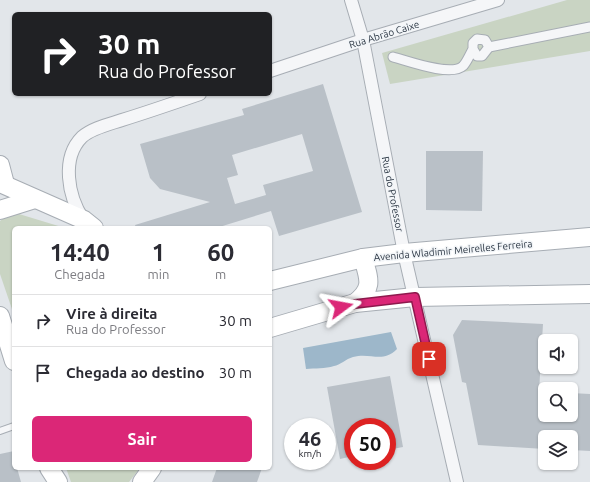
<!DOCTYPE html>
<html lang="pt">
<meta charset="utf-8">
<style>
:root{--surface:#fff;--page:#f7f7f7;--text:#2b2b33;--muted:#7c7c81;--line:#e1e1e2;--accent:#db2777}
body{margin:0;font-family:Ubuntu,sans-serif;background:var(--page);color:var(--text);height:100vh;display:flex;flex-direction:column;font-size:15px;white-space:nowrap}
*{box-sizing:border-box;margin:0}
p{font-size:13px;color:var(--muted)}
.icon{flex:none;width:22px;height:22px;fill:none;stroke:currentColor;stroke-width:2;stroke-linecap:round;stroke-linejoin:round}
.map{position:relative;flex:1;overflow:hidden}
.details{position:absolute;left:12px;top:226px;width:260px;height:244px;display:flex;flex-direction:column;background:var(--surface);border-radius:6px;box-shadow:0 1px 3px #0004}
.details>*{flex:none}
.banner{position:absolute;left:12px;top:12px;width:260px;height:84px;border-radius:6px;box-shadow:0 1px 3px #0004;background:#202124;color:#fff;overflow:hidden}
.fabs{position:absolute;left:538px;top:334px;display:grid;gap:8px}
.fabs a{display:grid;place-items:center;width:40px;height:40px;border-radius:6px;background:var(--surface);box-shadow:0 1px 3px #0004;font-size:20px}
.speed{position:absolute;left:284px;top:418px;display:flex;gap:8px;font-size:20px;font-weight:700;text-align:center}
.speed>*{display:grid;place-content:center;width:52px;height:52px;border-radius:50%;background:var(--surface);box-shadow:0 1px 3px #0004;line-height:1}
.speed small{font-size:10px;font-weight:400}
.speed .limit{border:6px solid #d22;background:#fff;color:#111}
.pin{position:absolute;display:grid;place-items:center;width:34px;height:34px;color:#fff;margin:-17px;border-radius:8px;box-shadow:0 2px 6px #0006}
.me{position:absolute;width:44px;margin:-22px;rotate:77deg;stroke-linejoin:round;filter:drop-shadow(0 0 3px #0008)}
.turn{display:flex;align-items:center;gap:14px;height:84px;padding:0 20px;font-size:18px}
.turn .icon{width:52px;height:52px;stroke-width:2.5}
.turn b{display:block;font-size:28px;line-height:34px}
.eta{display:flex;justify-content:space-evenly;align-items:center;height:68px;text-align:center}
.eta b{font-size:24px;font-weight:700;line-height:28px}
.primary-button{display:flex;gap:8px;margin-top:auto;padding:8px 20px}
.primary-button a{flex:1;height:46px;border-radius:6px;background:var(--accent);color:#fff;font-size:16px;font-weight:700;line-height:46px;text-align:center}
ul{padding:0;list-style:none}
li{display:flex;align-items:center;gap:12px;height:52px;padding:0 20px;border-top:1px solid var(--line)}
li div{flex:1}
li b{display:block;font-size:15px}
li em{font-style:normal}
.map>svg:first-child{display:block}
.green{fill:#c9d4c3}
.water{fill:#9db7ca}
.building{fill:#b9c0c7;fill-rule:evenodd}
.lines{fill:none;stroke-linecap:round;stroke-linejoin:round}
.service-casing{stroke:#a7adb4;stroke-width:8}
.pedestrian-casing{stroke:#a7adb4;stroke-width:11}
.minor-casing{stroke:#a7adb4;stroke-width:14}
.secondary-casing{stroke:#a7adb4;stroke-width:20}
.service{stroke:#f5f6f8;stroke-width:6}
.pedestrian{stroke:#f5f6f8;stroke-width:9}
.minor{stroke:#f5f6f8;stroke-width:12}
.secondary{stroke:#fff;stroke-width:18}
.route-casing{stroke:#8e194d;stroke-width:10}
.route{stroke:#db2777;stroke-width:7}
.labels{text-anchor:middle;stroke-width:3;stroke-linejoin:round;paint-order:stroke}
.street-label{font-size:10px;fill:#2a3542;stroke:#f2f5f8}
</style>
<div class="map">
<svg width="590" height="482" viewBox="0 0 590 482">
<rect width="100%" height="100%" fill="#e2e6ea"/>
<g class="green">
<path d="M 567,0 L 590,0 L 590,51 L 390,84 L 382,53 Z"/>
<path d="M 19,214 L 65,228 L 14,228 L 14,315 L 0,274 L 0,221 L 6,216 Z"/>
<path d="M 66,468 L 140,468 L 129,482 L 71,482 Z"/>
</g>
<path class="water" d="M 391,332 L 397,349 C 382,364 371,352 353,357 C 346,359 340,365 334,366 C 325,369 315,368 306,369 L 303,348 Z"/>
<g class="building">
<path d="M 323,84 L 362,212 L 279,236 L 271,211 L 216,228 L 136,228 L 135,225 L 210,202 L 160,189 L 150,178 L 140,144 L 244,115 L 242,109 ZM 302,134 L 313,171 L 263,185 L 266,195 L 235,204 L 227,178 L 238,175 L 232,155 Z"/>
<path d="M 426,151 L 483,151 L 482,211 L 426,210 Z"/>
<path d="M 462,320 L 543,324 L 539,392 L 545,392 L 545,415 L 571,415 L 571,393 L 590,394 L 590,451 L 571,450 L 571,437 L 545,437 L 545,449 L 478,445 L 466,383 L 462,382 L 453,335 Z"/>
<path d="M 390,376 L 403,447 L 387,450 L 387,427 L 353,427 L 353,456 L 340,459 L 327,387 Z"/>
<path d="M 14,451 L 14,468 L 17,468 L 21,482 L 0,482 L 0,454 Z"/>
<path d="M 217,468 L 262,468 L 257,482 L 212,482 Z"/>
</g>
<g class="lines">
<defs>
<path id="service" d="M 0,431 L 14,426"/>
<g id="pedestrian">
<path d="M 489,47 L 590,27"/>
<path d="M 393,57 C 408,61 451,77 463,66 C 467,62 470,54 473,49 L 477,56 L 482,56 L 489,47 L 485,40 L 477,39 L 473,43 L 473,49"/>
</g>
<g id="minor">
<path d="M 351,0 L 363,40 L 404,253 L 457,482"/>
<path d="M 270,71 L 363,40 L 498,0"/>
<path d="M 83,219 C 68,196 61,158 82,137 C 92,128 110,124 122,120 C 148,112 174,103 200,94"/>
</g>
<g id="secondary">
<path d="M 0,165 L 5,184"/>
<path d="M 0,183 L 84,220 L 94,228"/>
<path d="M 0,210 L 35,199"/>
<path d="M 270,281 L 363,258 L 404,253 L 590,237"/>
<path d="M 355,303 C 374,288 369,279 363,258"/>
<path d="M 0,316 L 14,361"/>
<path d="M 270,328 L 355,303 L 415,297 L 590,294"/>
<path d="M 49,468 L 58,482"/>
<path d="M 142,482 L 152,468"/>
</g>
</defs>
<use href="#service" class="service-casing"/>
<use href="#pedestrian" class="pedestrian-casing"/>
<use href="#minor" class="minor-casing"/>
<use href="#secondary" class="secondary-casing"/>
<use href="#service" class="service"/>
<use href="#pedestrian" class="pedestrian"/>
<use href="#minor" class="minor"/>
<use href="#secondary" class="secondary"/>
</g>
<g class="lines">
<defs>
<path id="route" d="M 341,307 L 355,304 L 415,297 L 429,359"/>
</defs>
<use href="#route" class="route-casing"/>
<use href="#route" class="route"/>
</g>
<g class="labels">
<g class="street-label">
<text transform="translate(384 34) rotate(-17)" y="4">Rua Abrão Caixe</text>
<text transform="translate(393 194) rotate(79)" y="4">Rua do Professor</text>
<text transform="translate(453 250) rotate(-5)" y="4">Avenida Wladimir Meirelles Ferreira</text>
</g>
</g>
</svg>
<div class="fabs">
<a><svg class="icon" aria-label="sound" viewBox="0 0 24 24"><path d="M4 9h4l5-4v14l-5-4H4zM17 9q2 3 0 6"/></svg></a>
<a><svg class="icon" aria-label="search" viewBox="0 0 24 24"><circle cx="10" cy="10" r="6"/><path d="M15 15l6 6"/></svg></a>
<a><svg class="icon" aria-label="layers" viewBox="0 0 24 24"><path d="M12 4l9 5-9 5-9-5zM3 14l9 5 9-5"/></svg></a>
</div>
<div class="speed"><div>46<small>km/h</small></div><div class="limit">50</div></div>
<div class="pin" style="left:429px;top:359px;background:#d93025"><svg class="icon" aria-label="arrive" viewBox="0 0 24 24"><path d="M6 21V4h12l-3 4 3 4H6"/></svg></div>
<svg class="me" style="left:341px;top:307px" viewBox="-20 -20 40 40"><path d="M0-17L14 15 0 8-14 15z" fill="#db2777" stroke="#fff" stroke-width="4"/></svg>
<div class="banner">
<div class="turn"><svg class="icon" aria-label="right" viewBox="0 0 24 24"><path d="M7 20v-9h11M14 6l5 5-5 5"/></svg><div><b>30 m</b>Rua do Professor</div></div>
</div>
<section class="details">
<div class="eta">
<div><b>14:40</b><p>Chegada</p></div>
<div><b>1</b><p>min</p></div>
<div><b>60</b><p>m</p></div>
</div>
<ul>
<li><svg class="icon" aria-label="right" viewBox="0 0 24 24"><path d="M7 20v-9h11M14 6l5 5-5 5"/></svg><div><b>Vire à direita</b><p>Rua do Professor</p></div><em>30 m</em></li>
<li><svg class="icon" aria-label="arrive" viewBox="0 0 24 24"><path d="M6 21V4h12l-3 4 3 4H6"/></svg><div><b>Chegada ao destino</b></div><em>30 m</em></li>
</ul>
<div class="primary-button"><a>Sair</a></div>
</section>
</div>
